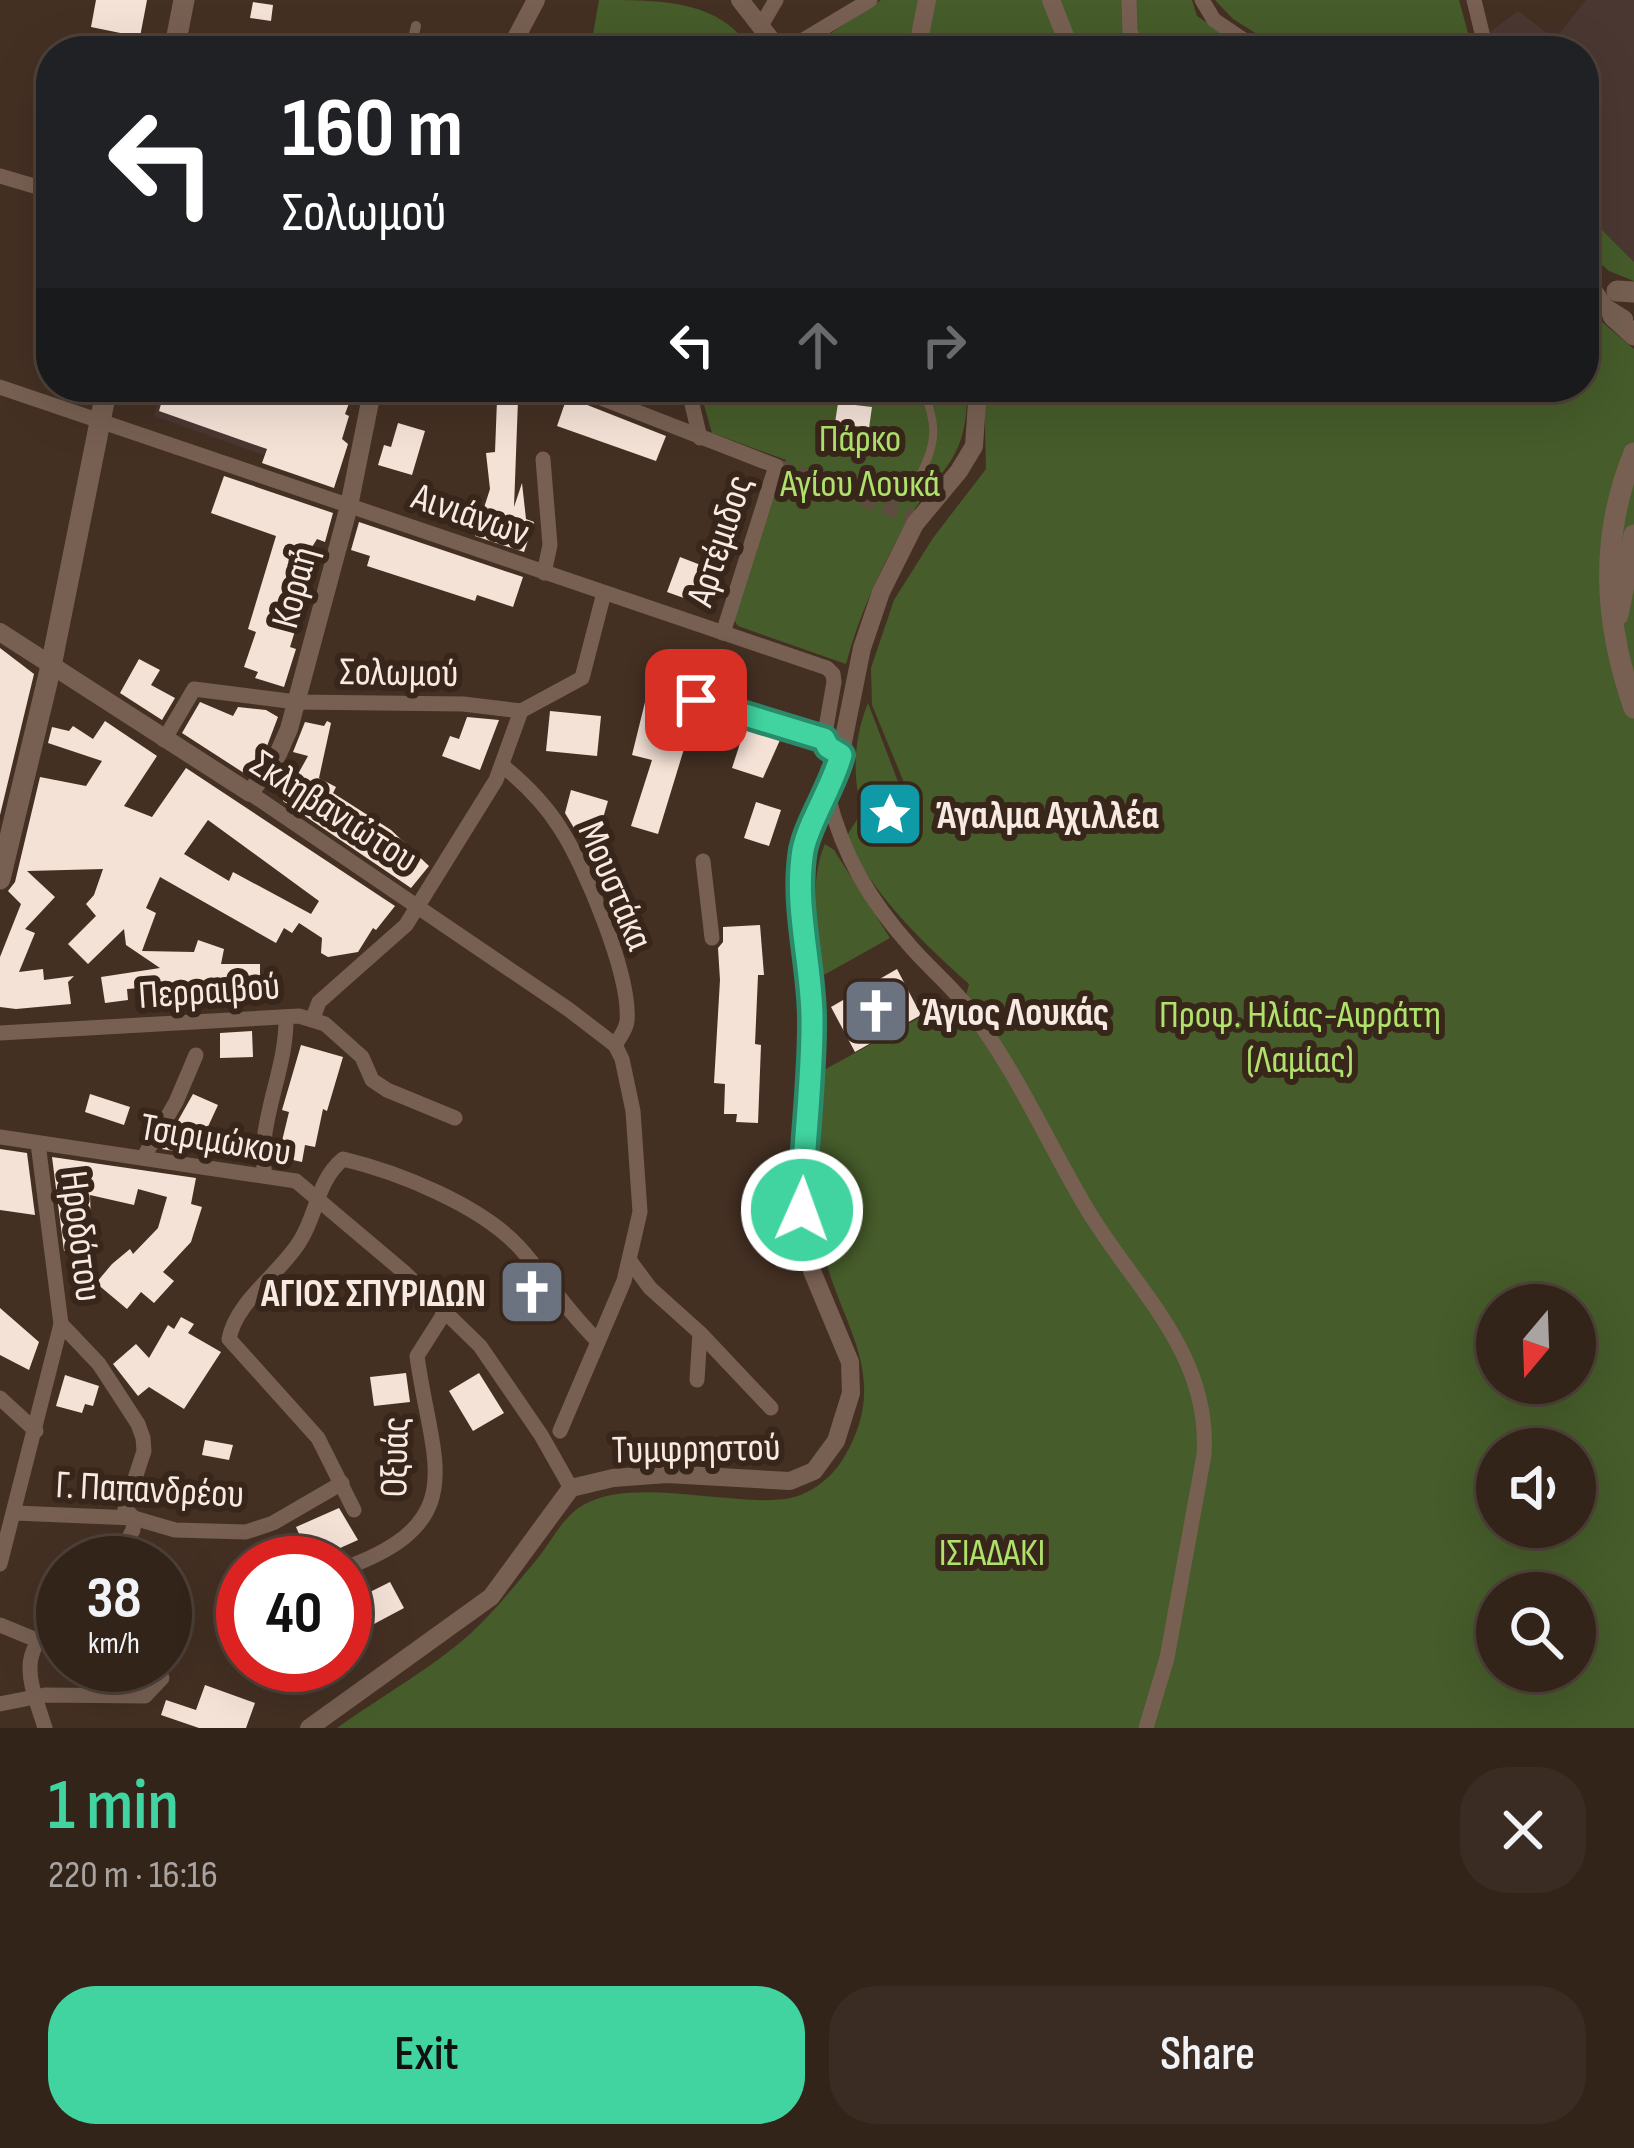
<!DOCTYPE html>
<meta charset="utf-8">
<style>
:root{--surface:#33241a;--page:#3b2c23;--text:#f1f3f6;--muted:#a9a4a2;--line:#4e4139;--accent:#41d4a1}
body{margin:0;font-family:"Sofia Sans Condensed",sans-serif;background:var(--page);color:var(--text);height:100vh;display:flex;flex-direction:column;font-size:45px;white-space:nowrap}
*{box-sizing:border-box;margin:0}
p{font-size:39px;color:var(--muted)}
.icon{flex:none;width:66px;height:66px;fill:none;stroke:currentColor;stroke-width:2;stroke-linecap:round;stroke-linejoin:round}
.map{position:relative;height:1728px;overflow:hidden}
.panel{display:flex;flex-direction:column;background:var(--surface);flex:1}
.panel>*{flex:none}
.banner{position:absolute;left:36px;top:36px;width:1563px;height:366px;border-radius:48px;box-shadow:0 12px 48px #0002,0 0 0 3px var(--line);background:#202124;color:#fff;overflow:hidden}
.needle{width:78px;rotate:199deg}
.fabs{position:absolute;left:1476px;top:1284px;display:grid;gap:24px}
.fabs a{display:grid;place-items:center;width:120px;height:120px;border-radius:50%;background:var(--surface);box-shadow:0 12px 48px #0002,0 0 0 3px var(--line);font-size:60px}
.speed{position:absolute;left:36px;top:1536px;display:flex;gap:24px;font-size:60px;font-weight:700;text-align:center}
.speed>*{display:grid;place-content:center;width:156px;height:156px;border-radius:50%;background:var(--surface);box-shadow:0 12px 48px #0002,0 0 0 3px var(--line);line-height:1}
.speed small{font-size:30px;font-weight:400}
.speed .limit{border:18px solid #d22;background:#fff;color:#111}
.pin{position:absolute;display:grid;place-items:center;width:102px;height:102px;color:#fff;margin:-51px;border-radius:24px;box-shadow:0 6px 18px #0006}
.me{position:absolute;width:132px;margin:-66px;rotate:2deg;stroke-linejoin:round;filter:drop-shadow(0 0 9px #0008)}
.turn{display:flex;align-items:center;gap:42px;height:252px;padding:0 48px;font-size:54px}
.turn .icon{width:156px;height:156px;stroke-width:2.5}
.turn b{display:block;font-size:84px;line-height:102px}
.lanes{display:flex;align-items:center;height:114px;padding:0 48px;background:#0003;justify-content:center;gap:60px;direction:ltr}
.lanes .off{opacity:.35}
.round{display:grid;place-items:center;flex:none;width:126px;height:126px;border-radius:48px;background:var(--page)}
.head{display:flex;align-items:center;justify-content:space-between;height:204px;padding:0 48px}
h1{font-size:72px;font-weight:600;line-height:90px;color:var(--accent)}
.button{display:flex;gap:24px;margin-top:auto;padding:24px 48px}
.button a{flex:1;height:138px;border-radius:48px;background:var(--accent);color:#111;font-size:48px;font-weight:600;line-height:138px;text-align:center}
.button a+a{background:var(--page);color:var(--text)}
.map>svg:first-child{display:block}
.education{fill:#4b3732}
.green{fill:#465c2a;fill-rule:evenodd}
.building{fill:#f5e2d7;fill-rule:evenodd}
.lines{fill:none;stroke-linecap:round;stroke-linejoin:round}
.minor-tunnel{stroke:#5f4c40;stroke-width:15;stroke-dasharray:15 8;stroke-linecap:butt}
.service{stroke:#776052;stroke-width:8}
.pedestrian{stroke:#776052;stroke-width:10}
.minor{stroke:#776052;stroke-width:15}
.tertiary{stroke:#776052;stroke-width:18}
.secondary{stroke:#776052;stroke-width:21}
.route-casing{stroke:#2a8a69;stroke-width:30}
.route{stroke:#41d4a1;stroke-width:21}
.labels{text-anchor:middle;stroke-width:12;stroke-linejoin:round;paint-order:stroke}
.park-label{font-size:39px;fill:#afe26b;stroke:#39261a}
.street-label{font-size:39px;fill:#f7eae2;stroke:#39261a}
.poi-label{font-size:39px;font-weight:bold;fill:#f7eae2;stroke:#39261a;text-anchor:start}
</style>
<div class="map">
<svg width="1634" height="1728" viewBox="0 0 1634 1728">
<rect width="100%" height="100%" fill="#443023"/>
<g class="education">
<path d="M 1586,0 L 1634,0 L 1634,262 L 1584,212 L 1584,51 L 1464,51 L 1518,11 L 1555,39 Z"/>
<path d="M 162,387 L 284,387 L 264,455 L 154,416 Z"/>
</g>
<g class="green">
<path d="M 599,0 C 664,0 720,0 752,51 L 590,51 Z"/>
<path d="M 881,0 L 1192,0 L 1197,16 L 1249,51 L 804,51 Z"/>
<path d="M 1215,0 L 1459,0 L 1471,44 L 1464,51 L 1284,51 L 1233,19 Z"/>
<path d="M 1584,212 L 1634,262 L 1634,281 L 1609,271 L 1584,249 Z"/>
<path d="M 1584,294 L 1589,311 L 1634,349 L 1634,1728 L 337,1728 C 380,1697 431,1669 471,1633 C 495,1611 517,1583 538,1558 C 553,1539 563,1516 585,1504 C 634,1477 730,1506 785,1499 C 808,1496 830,1480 843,1459 C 897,1371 832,1318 820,1234 C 813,1180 821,1124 824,1070 L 937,1008 L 952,1009 L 960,1020 L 969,984 C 923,943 872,894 846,837 L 858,818 L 866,833 L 884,848 C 850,811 849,749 868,703 L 916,829 L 903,780 L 872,705 L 871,668 L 894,600 L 933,538 L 986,469 L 984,387 L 1584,387 ZM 1497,1305 L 1575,1305 L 1575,1383 L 1497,1383 ZM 1497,1449 L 1575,1449 L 1575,1527 L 1497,1527 ZM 1497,1593 L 1575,1593 L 1575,1671 L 1497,1671 Z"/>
<path d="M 699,387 L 967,387 C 969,466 936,468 904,527 C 879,572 859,615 846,664 L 738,626 L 734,620 L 786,460 L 712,433 Z"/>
<path d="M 825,844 L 834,850 L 890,938 L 822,976 C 818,937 808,880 825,844 Z"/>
</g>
<g class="building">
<path d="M 96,0 L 147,0 L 140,37 L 91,27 Z"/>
<path d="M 253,2 L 273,5 L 271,21 L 250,18 Z"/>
<path d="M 166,387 L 199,387 L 249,399 L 253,387 L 355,387 L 345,414 L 349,416 L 342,439 L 348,444 L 334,488 L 262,463 L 267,449 L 159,411 Z"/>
<path d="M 386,387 L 424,387 L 425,401 L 388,405 Z"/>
<path d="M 567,397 L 666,436 L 656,461 L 557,426 Z"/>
<path d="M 497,400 L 518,400 L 514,507 L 522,483 L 526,519 L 534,522 L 524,552 L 475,536 L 490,489 L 486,453 L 495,452 Z"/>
<path d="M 838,403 L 872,407 L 869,428 L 835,423 Z"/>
<path d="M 398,423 L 425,431 L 412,475 L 378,465 L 384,445 L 391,447 Z"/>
<path d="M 224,476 L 333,513 L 325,542 L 317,539 L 312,547 L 295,603 L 303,605 L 290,647 L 296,649 L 284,687 L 255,678 L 258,672 L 244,667 L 256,632 L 248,629 L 276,536 L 211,513 Z"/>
<path d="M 359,522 L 523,577 L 513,607 L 477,595 L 475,601 L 367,566 L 370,556 L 351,550 Z"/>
<path d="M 680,557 L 711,569 L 698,603 L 667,592 Z"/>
<path d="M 0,648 L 34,674 L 0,815 Z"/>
<path d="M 139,659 L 160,670 L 151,685 L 175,698 L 162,720 L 120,693 Z"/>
<path d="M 647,694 L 655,700 L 695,713 L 658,834 L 631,826 L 652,760 L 632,755 Z"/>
<path d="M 200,702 L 233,716 L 238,707 L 266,710 L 278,717 L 267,746 L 247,775 L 182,733 Z"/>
<path d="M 550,711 L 601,716 L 597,756 L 546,751 Z"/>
<path d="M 467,717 L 499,720 L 480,770 L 442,756 L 450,736 L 459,739 Z"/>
<path d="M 105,721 L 157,756 L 124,806 L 152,817 L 186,768 L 395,906 L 376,930 L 373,928 L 358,952 L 328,957 L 321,953 L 322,938 L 299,923 L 292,933 L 284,928 L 276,943 L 160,877 L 146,908 L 156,913 L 142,951 L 194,952 L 198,940 L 224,949 L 221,964 L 260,964 L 260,988 L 167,992 L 166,986 L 127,989 L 128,1000 L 105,1003 L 101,977 L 160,968 L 126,945 L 124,929 L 88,964 L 68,944 L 96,916 L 86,904 L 94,895 L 103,869 L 27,871 L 55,897 L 25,929 L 35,933 L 19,972 L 43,969 L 44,980 L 74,976 L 68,982 L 71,1004 L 16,1009 L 0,1007 L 0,957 L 21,904 L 8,891 L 15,882 L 40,777 L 86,786 L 102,761 L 48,743 L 52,727 L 69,731 L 73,726 L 93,739 ZM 208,820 L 319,901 L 311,914 L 233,872 L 229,881 L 184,854 Z"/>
<path d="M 327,721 L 331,723 L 319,778 L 336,787 L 333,793 L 391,830 L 429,866 L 411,888 L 283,801 L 308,756 L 293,752 L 305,722 L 324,726 Z"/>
<path d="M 745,728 L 780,740 L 763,778 L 732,768 Z"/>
<path d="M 571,790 L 608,801 L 598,835 L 574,828 L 565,813 Z"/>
<path d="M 756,802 L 781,810 L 769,846 L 744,838 Z"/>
<path d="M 760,925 L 764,975 L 758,975 L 755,1044 L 761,1045 L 758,1123 L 736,1122 L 737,1114 L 724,1114 L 725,1084 L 714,1083 L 720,980 L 718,948 L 723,942 L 723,927 Z"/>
<path d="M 897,969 L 921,1015 L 855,1052 L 831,1007 Z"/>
<path d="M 252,1031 L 253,1057 L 220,1058 L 220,1033 Z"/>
<path d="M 301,1045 L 343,1057 L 327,1111 L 323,1109 L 315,1147 L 305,1145 L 302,1162 L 275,1156 L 276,1140 L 282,1141 L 289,1112 L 282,1110 Z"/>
<path d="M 90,1094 L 130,1107 L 124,1125 L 85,1112 Z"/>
<path d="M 193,1094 L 218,1105 L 206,1131 L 197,1127 L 187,1153 L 162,1149 Z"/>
<path d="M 0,1149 L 27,1153 L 35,1215 L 0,1210 Z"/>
<path d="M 52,1157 L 196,1178 L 191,1204 L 202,1207 L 191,1242 L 163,1272 L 174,1281 L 154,1303 L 141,1292 L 127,1309 L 96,1283 L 112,1264 L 130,1249 L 133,1254 L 158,1228 L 167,1197 L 138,1189 L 134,1205 L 90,1195 L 92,1250 L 64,1251 Z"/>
<path d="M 525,1273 L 548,1303 L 533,1314 L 510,1285 Z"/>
<path d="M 0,1308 L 39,1342 L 29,1370 L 0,1355 Z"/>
<path d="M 181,1317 L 194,1324 L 188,1333 L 221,1352 L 184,1409 L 149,1387 L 138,1396 L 113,1364 L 136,1344 L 149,1358 L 168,1325 L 174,1329 Z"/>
<path d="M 406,1373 L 410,1402 L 374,1406 L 370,1377 Z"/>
<path d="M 479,1373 L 504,1413 L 473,1431 L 449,1391 Z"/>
<path d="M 65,1375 L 99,1386 L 93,1406 L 85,1404 L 82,1413 L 56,1406 Z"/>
<path d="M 205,1440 L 233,1445 L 229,1460 L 202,1455 Z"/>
<path d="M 339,1508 L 358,1540 L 311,1561 L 296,1527 Z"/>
<path d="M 390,1582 L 404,1608 L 374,1624 L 360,1597 Z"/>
<path d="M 205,1685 L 255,1703 L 246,1728 L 199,1728 L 161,1715 L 166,1700 L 196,1710 Z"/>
</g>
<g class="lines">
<path class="minor-tunnel" d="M 776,466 L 918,519"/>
<path class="service" d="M 919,477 C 938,442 937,423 922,387"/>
<path class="pedestrian" d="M 410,51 L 416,26"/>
<g class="minor">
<path d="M 1129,0 L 1130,31 L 1138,51"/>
<path d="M 1202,0 L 1214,20 L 1260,51"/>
<path d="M 1474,0 L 1483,37"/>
<path d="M 762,24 L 776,0"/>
<path d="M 785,51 L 870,0"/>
<path d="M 0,176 L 51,191"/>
<path d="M 0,387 L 827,668 L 833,674 L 834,682 L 824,739 L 828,747 L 841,755"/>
<path d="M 573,387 L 776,466 L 723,633"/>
<path d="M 688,387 L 700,438"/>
<path d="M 543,459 L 550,545 L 544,573"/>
<path d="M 658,689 L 824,739"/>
<path d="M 164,740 L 194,689 L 296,702 L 463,704 L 521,711 L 582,678 L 604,593"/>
<path d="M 503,766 C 525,784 545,804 560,828 C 585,866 631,976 627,1021 C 626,1030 620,1037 615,1045"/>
<path d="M 250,793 L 568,1009 L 615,1045 L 622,1059 L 633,1111 L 640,1212 L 624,1281 L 560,1431"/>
<path d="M 828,796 C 843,856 870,901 911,947 C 931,970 955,989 973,1014 C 1017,1073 1047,1141 1084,1204 C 1131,1286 1211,1350 1204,1455 L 1167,1658 L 1146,1728"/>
<path d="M 703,861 L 712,938"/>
<path d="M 313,1018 L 319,1002 L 406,925 L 496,780 L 521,711"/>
<path d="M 0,1033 L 299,1016 L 325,1024 L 362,1057 L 372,1080 L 387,1090 L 455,1118"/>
<path d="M 0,1137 L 296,1181 L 405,1273 L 480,1346 L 541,1435 L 571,1488"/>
<path d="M 38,1143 L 61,1324 L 99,1364 L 138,1424 L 143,1438 L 144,1451 L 125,1509 L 134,1518 L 133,1530 L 115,1563"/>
<path d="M 143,1158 L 176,1102 L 196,1055"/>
<path d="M 265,1176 C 256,1122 287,1072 286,1017"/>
<path d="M 630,1261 L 650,1288 L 700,1333 L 771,1408"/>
<path d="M 697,1380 L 700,1333"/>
<path d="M 0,1398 L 36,1431"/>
<path d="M 354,1510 L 318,1438 L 229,1339 C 236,1301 280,1274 300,1241 C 318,1213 316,1182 343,1159 C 398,1172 480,1205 519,1247 C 547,1278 568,1313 598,1341"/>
<path d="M 15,1513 L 134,1518 L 175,1530 L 246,1532 L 273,1523 L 342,1483"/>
<path d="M 0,1564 L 61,1324"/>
<path d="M 345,1568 C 474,1521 431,1461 417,1356 L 445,1312"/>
<path d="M 0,1625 L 39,1641"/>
<path d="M 0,1704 L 45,1695 L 145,1696 L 162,1678"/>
<path d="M 45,1728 C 29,1677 15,1655 63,1612"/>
</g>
<g class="tertiary">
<path d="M 740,0 L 780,51"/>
<path d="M 1051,0 L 1071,51"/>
<path d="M 509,51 L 536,0"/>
<path d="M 917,51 L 927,0"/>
<path d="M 1584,278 L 1605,307 L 1624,319"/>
<path d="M 1396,387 L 1401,387"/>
<path d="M 0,632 L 250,793 L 278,754 L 289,729 L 349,506 L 373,387"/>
<path d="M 309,1728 L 491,1597 L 571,1488 L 613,1478 L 667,1474 L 790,1481 L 814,1471 L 836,1441 L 851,1393 L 850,1362 L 812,1271 L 802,1224 L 812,1020 L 801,902 L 804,847 L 837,772 L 862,648 L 881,592 L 915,524 L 959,471 L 974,446 L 978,387"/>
</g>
<g class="secondary">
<path d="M 174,51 L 184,0"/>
<path d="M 1617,291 L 1634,292"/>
<path d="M 1613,316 L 1634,335"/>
<path d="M 1634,453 C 1599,538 1604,622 1634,708"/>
<path d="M 1618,615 L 1634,535"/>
<path d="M 0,879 L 51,666 L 107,387"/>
</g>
</g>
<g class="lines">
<defs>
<path id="route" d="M 696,700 L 824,739 L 828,747 L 841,755 C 832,788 809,821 803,850 C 794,905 811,961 812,1016 C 813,1080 803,1145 802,1210"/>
</defs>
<use href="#route" class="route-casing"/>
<use href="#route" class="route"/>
</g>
<defs>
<symbol id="sight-square" viewBox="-11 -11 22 22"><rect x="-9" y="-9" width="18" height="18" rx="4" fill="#0f9aa8" stroke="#39261a"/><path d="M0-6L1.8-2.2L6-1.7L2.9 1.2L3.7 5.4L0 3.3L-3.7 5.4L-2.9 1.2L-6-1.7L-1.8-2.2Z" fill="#fff"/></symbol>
<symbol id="church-square" viewBox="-11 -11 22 22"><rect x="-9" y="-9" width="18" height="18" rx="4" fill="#6b7280" stroke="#39261a"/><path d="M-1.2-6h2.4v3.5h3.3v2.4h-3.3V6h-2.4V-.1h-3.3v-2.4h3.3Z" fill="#fff"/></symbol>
</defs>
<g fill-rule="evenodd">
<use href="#sight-square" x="852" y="776" width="76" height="76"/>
<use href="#church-square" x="838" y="973" width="76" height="76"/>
<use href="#church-square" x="494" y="1254" width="76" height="76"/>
</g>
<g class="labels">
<g class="park-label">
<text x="860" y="451">Πάρκο<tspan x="860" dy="45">Αγίου Λουκά</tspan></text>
<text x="1300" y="1027">Προφ. Ηλίας-Αφράτη<tspan x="1300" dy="45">(Λαμίας)</tspan></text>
<text x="992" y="1565">ΙΣΙΑΔΑΚΙ</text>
</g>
<g class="street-label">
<text transform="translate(471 513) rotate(19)" y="14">Αινιάνων</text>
<text transform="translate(718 540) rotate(-72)" y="14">Αρτέμιδος</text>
<text transform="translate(293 587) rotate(-75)" y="14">Κοραή</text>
<text transform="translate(399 671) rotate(1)" y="14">Σολωμού</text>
<text transform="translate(335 810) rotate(33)" y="14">Σκληβανιώτου</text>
<text transform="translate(617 885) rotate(67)" y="14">Μουστάκα</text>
<text transform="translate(209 989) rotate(-4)" y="14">Περραιβού</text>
<text transform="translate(216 1138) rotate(10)" y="14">Τσιριμώκου</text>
<text transform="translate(83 1236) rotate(83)" y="14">Ηροδότου</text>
<text transform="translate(696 1447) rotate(-1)" y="14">Τυμφρηστού</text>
<text transform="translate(393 1457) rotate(-89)" y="14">Οξυάς</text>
<text transform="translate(150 1488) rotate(3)" y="14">Γ. Παπανδρέου</text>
</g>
<g class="poi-label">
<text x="936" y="828">Άγαλμα Αχιλλέα</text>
<text x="922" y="1025">Άγιος Λουκάς</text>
<text x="486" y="1306" text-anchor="end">ΑΓΙΟΣ ΣΠΥΡΙΔΩΝ</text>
</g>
</g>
</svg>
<div class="fabs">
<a><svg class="needle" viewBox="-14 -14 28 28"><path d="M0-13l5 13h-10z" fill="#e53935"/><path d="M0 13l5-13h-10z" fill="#a9a4a2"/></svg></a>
<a><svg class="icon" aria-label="sound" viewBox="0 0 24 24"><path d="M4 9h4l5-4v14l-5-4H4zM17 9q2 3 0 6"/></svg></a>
<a><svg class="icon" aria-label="search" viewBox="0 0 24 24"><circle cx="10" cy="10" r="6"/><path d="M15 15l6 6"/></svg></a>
</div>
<div class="speed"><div>38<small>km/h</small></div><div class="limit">40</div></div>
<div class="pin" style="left:696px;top:700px;background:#d93025"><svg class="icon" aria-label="arrive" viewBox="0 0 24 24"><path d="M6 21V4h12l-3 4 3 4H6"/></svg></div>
<svg class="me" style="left:802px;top:1210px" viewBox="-20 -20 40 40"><circle r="17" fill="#41d4a1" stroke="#fff" stroke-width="3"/><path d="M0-11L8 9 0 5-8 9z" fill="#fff"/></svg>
<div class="banner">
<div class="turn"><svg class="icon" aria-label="left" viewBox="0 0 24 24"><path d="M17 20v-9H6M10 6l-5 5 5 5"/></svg><div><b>160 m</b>Σολωμού</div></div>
<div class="lanes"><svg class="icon" aria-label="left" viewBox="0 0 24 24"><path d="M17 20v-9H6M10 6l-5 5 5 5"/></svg><svg class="icon off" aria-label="ahead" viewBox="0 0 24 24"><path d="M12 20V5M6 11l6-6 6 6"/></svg><svg class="icon off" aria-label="right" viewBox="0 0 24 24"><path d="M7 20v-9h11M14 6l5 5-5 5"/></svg></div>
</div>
</div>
<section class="panel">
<div class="head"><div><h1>1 min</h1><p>220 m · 16:16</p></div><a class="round"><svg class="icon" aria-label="close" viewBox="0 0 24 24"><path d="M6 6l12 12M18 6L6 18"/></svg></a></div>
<div class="button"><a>Exit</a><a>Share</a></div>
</section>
